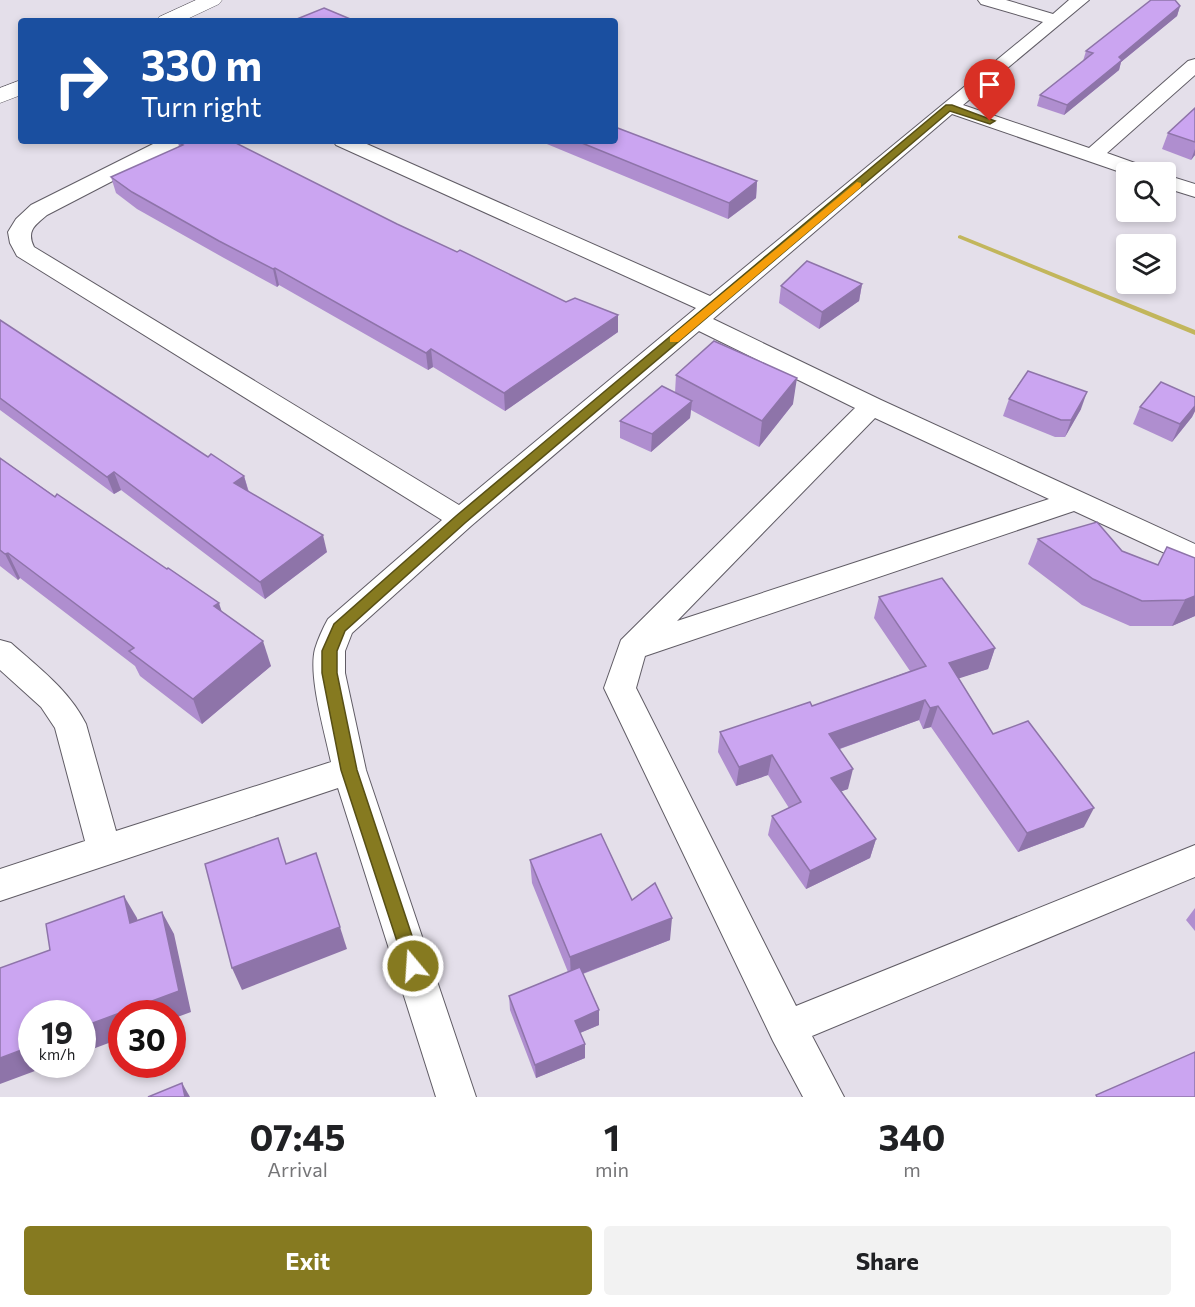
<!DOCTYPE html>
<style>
:root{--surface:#fff;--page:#f2f2f2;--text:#202124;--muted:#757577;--accent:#867a20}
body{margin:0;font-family:Commissioner,sans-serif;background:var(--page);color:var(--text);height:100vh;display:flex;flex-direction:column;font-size:22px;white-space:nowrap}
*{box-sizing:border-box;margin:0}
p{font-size:20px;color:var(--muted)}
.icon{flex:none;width:33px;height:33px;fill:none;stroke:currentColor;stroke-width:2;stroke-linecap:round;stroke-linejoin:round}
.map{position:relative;height:1097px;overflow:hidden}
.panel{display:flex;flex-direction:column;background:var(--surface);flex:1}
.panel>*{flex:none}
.top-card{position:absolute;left:18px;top:18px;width:600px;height:126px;border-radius:6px;box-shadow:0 3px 9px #0003;background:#1a4fa0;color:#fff;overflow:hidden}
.fabs{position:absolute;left:1116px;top:162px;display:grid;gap:12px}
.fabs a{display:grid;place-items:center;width:60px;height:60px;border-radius:6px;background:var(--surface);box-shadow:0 3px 9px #0003;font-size:30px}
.speed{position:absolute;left:18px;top:1000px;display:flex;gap:12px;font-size:30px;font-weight:700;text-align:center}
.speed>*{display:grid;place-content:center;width:78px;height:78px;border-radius:50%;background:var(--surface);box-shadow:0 3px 9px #0003;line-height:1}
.speed small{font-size:15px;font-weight:400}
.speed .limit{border:9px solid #d22;background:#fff;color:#111}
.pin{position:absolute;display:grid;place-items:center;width:51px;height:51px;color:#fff;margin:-62px -26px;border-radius:50% 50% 50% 0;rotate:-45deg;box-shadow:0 0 6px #0007}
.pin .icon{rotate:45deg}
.me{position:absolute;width:66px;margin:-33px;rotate:342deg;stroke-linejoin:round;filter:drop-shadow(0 0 4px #0008)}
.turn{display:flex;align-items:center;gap:21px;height:126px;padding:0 24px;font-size:27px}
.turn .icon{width:78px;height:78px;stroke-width:2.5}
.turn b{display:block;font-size:42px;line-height:51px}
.eta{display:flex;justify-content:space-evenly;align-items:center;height:102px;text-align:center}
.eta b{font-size:36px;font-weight:700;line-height:42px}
.primary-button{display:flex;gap:12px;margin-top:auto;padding:12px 24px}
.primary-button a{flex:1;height:69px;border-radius:6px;background:var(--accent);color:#fff;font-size:24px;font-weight:700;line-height:69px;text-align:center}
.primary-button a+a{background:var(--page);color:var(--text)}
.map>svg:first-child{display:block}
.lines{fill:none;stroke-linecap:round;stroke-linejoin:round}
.stream{fill:#c2b65c;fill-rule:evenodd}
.street-casing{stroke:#605c65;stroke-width:2}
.secondary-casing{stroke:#605c65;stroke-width:1}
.street{fill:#fff;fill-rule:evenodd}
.secondary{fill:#fff;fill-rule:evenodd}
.wall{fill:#af8ecf}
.shaded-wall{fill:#8e74a9}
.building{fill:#cba5f1;stroke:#8e74a9;stroke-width:1.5}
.route{fill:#867a20;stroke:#574f15;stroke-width:1.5}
.slow{fill:#f59e0b}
</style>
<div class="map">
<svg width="1195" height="1097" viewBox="0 0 1195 1097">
<rect width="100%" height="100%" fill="#e4dfea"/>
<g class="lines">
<path class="stream" d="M 960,235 L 1195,330 L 1195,335 L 958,238 L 958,236 Z"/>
<defs>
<g id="street">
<path d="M 978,0 L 1006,0 L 1053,14 L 1069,0 L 1089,0 L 963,105 L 1089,148 L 1188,61 L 1195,59 L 1195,75 L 1107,153 L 1149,168 L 1152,172 L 1126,174 L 952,114 L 713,319 L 881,400 L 1195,544 L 1195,567 L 1074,511 L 645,656 L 636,688 L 796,1006 L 1195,845 L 1195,877 L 812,1036 L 844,1097 L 803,1097 L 773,1041 L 604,688 L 621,640 L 855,408 L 699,331 L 471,526 L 352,633 L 345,651 L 345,673 L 366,770 L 476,1097 L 436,1097 L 338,788 L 0,901 L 0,869 L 85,841 L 55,728 L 41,707 L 0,670 L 0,640 L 11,643 C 39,668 69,690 86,724 L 116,831 L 331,762 C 325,733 308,676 315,649 C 318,639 323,628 328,619 L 442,520 L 17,256 L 10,243 L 8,232 L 16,219 L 31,205 L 159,141 L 185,141 L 182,145 L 47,215 C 35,225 26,231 34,247 L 459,505 L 696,308 L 336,145 L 333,141 L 360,141 L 710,296 L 1043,22 L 981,4 ZM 875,418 L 1049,499 L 677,621 Z"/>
<path d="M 1166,175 L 1195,184 L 1195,197 L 1166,188 Z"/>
</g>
<g id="secondary">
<path d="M 196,0 L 222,0 L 219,4 L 183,21 L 156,21 L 159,17 Z"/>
<path d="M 21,80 L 21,95 L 0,103 L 0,88 Z"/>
</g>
</defs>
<use href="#street" class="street-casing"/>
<use href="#secondary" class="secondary-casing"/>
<use href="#street" class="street"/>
<use href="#secondary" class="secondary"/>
</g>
<g class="wall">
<path d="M 1180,6 L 1177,16 L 1121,62 L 1119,70 L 1064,115 L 1037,106 L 1040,95 L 1083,61 L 1086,51 Z"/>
<path d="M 1195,108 L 1195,155 L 1191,160 L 1162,149 L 1168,133 Z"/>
<path d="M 533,141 L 615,141 L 757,181 L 756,198 L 728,219 L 542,142 L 539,144 Z"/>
<path d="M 178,142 L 397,224 L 618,332 L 505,411 L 433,367 L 428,370 L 279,285 L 277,287 L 224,258 L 137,209 L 116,193 L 111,177 L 179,147 Z"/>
<path d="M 862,284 L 859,301 L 819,329 L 779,303 L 781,286 Z"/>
<path d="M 0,320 L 208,457 L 244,476 L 249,492 L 327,552 L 265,599 L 121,490 L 114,494 L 0,410 Z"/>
<path d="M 676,375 L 793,404 L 759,447 L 691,410 L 690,418 L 651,452 L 620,438 L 620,421 L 675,393 Z"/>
<path d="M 1195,397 L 1195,411 L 1192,417 L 1172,442 L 1133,424 L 1140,407 Z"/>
<path d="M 1009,399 L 1081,409 L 1065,437 L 1055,437 L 1003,416 Z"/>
<path d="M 0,458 L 221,611 L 271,666 L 202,724 L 140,676 L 135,666 L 20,578 L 18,580 L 0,566 Z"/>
<path d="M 1038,539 L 1122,551 L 1158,565 L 1195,558 L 1195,616 L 1172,626 L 1130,626 L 1082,605 L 1028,564 Z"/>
<path d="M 879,597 L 995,648 L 988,669 L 958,678 L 993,734 L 1084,827 L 1018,852 L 931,727 L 923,729 L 919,720 L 840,749 L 848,789 L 841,791 L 876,839 L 870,858 L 806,889 L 768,835 L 772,816 L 789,808 L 768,775 L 736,786 L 718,752 L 720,732 L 812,706 L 910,671 L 874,618 Z"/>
<path d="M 530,860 L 632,900 L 670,940 L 583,974 L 599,1010 L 599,1025 L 580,1033 L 585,1044 L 585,1058 L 536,1078 L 510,1010 L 509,996 L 568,972 L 532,883 Z"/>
<path d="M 1195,908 L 1195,931 L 1186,920 Z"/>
</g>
<g class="shaded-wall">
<path d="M 1180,6 L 1177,16 L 1121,62 L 1119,70 L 1064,115 L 1067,105 L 1119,57 Z"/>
<path d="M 1195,149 L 1195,155 L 1191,160 Z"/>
<path d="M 757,181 L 756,198 L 728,219 L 729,203 Z"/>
<path d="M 275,268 L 279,285 L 277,287 L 273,269 Z"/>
<path d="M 862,284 L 859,301 L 819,329 L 822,312 Z"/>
<path d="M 618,315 L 618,332 L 505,411 L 504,393 Z"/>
<path d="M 431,349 L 433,367 L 428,370 L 426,353 Z"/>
<path d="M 797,378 L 793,404 L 759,447 L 762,421 Z"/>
<path d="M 1087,392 L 1081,409 L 1065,437 L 1071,420 Z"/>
<path d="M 692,401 L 690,418 L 651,452 L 652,434 Z"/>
<path d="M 1195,406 L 1195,411 L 1192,417 L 1172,442 L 1180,424 Z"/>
<path d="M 114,472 L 121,490 L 114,494 L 107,477 Z"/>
<path d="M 244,476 L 249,494 L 234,483 Z"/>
<path d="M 323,535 L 327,552 L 265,599 L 260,582 Z"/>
<path d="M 8,553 L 20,578 L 18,580 L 5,554 Z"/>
<path d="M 1195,596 L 1195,616 L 1172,626 L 1185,600 Z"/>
<path d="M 219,603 L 227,628 L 214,606 Z"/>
<path d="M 263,641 L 271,666 L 202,724 L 193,699 Z"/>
<path d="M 995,648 L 988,669 L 942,684 L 949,663 Z"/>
<path d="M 925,700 L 919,720 L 825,754 L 829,734 Z"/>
<path d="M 938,706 L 931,727 L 923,729 L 930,708 Z"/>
<path d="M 772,755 L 768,775 L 736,786 L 739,767 Z"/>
<path d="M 853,769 L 848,789 L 826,797 L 831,778 Z"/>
<path d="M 1094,808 L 1084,827 L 1018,852 L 1027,833 Z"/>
<path d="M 876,839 L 870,858 L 806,889 L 810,871 Z"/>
<path d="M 124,896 L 137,918 L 142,946 L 130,923 Z"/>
<path d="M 162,912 L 174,934 L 191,1012 L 172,1019 L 172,1014 L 122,1014 L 122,1038 L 82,1053 L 82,1027 Z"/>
<path d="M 672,918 L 670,940 L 571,978 L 570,957 Z"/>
<path d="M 340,927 L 347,949 L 242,990 L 232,968 Z"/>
<path d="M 599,1010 L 599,1025 L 575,1035 L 575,1021 Z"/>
<path d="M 585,1044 L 585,1058 L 536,1078 L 535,1065 Z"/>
<path d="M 32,1046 L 32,1065 L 51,1065 L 0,1084 L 0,1058 Z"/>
<path d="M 182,1083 L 190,1097 L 185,1097 Z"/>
</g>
<g class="building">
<path d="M 1151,0 L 1175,0 L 1180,6 L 1119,57 L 1122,60 L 1067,105 L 1040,95 L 1093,53 L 1086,51 Z"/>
<path d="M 324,8 L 355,21 L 292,21 Z"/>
<path d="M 1195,108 L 1195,142 L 1168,133 Z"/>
<path d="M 615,127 L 757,181 L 729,203 L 577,141 L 615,141 Z"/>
<path d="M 181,141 L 232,141 L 397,224 L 457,252 L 460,250 L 566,302 L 575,298 L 618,315 L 504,393 L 431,349 L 426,353 L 275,268 L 273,269 L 219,241 L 132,192 L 111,177 L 183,145 L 178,142 Z"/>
<path d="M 807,261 L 862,284 L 822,312 L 781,286 Z"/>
<path d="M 0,320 L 208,457 L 211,454 L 244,476 L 234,483 L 323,535 L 260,582 L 114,472 L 107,477 L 0,398 Z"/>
<path d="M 714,341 L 797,378 L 762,421 L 676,375 Z"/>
<path d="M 1028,371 L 1087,392 L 1071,420 L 1061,420 L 1009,399 Z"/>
<path d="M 1161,382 L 1195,397 L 1195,406 L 1180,424 L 1140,407 Z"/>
<path d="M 662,386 L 692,401 L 652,434 L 620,421 Z"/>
<path d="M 0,458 L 55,497 L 57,494 L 167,569 L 168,568 L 219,603 L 214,606 L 263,641 L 193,699 L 129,651 L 134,648 L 8,553 L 5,554 L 0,550 Z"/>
<path d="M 1097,522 L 1122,551 L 1158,565 L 1167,547 L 1195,558 L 1195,596 L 1185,600 L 1142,601 L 1093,579 L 1038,539 Z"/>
<path d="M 942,578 L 995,648 L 949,663 L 993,734 L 1028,721 L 1094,808 L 1027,833 L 938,706 L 930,708 L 925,700 L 829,734 L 853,769 L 831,778 L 876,839 L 810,871 L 772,816 L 801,802 L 772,755 L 739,767 L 720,732 L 810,702 L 812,706 L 926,666 L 879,597 Z"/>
<path d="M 601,834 L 632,900 L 655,883 L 672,918 L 570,957 L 530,860 Z"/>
<path d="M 278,838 L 286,864 L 316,853 L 340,927 L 232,968 L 205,864 Z"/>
<path d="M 124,896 L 130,923 L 162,912 L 179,991 L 82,1027 L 82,1014 L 32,1014 L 32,1046 L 0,1058 L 0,968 L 50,950 L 46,924 Z"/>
<path d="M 580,967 L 599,1010 L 575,1021 L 585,1044 L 535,1065 L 509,996 Z"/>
<path d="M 1195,1052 L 1195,1097 L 1097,1097 L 1096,1095 Z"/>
<path d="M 182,1083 L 185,1097 L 148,1097 Z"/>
</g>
<path class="route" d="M 946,105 L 952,105 L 995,121 L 990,124 L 950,111 L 465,523 L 345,631 L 337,651 L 337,673 L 357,770 L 422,966 L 419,972 L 413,975 L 407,972 L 341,770 L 322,673 L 322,651 L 334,624 L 456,516 Z"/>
<path class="slow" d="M 857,182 L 861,183 L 861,187 L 678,342 L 670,342 L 670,337 Z"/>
</svg>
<div class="fabs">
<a><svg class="icon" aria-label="search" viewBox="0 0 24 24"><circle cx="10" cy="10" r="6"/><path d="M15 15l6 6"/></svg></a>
<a><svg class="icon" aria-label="layers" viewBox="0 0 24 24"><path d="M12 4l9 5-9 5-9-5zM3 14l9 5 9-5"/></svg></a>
</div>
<div class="speed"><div>19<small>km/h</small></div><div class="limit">30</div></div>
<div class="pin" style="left:990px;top:121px;background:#d93025"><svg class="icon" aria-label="arrive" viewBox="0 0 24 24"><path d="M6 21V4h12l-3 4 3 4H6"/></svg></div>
<svg class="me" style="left:413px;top:966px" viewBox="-20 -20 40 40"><circle r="17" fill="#867a20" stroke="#fff" stroke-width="3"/><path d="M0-11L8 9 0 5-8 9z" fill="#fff"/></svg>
<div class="top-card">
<div class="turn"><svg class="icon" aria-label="right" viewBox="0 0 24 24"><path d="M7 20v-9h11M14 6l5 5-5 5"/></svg><div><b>330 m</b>Turn right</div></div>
</div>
</div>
<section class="panel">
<div class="eta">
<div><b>07:45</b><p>Arrival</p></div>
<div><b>1</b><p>min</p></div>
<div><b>340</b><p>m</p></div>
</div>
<div class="primary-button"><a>Exit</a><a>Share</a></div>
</section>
